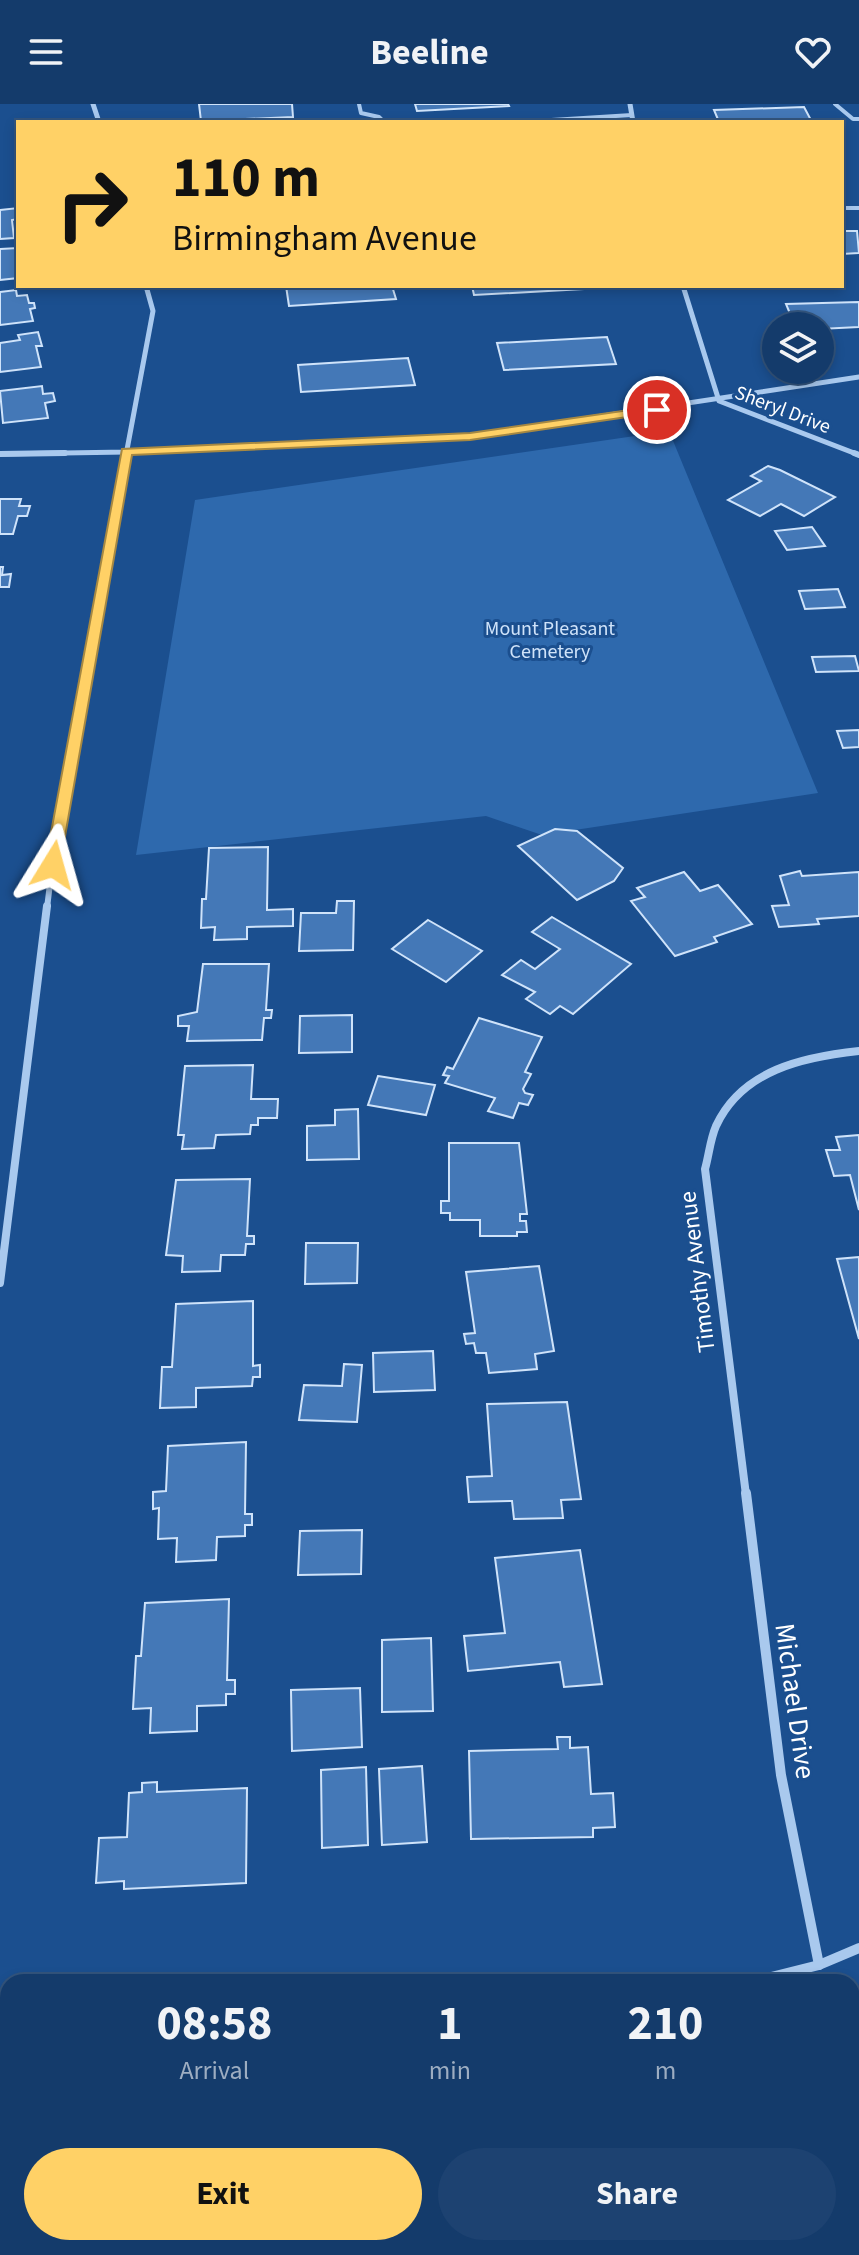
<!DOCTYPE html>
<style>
:root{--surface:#143b6b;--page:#1d4271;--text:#f1f3f6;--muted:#9dadc1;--line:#33557e;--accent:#ffd166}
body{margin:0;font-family:"Source Sans 3",sans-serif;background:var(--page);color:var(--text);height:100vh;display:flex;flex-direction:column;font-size:30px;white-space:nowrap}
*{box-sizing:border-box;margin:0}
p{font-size:26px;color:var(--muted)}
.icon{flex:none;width:44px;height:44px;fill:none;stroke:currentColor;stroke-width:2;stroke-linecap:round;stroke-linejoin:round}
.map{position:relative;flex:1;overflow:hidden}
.details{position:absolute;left:0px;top:1870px;width:860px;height:282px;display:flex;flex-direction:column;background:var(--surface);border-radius:24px 24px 0 0;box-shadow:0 4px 12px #0003,0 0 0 2px var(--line)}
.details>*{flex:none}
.guide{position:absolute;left:16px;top:16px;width:828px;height:168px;border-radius:0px;box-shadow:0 4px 12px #0003,0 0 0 2px var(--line);background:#ffd166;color:#111;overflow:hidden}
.controls{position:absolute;left:762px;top:208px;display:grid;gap:16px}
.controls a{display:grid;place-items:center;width:72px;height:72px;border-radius:50%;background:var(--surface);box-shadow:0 4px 12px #0003,0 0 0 2px var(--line);font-size:40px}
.pin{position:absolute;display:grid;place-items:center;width:68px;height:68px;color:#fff;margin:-34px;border:4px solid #fff;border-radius:50%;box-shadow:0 2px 8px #0007}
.me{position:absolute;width:88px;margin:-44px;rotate:8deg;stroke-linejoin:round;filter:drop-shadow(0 0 6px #0008)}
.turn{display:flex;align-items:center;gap:28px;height:168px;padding:0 24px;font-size:36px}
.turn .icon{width:104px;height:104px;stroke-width:2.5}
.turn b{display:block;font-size:56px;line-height:68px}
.eta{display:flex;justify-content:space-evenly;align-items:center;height:136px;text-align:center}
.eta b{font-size:48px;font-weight:700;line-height:56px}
.action{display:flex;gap:16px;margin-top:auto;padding:16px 24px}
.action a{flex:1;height:92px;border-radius:48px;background:var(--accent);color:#111;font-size:32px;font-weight:700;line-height:92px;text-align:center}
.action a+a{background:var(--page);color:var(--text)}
header{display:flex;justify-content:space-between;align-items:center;height:104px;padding:0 24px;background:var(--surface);font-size:36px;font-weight:700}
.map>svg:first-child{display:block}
.green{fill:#2e69ad}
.building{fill:#4478b7;stroke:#cfe3fa;stroke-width:2}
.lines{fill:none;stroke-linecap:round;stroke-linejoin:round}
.service{stroke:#a9c9ee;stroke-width:4}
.minor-far3{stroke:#a9c9ee;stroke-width:5}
.minor-far2{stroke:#a9c9ee;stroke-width:6}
.minor-far1{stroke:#a9c9ee;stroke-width:8}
.minor{stroke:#a9c9ee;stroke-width:10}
.route{fill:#ffd166;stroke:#a68842;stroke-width:2}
.labels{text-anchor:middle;stroke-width:6;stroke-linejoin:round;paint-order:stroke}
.far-street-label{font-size:20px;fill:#fff;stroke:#1b4f8f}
.far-park-label{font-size:20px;fill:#cfe3fa;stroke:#1b4f8f}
.street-label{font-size:24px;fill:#fff;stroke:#1b4f8f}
.near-street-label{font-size:28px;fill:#fff;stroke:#1b4f8f}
</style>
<header><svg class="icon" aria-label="menu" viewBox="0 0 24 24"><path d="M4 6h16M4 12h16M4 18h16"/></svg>Beeline<svg class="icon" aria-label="heart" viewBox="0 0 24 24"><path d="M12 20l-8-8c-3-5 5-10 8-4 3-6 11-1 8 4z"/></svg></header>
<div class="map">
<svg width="859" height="2151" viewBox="0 0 859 2151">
<rect width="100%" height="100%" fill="#1b4f8f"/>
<path class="green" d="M 669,327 L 818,689 L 542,731 L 486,712 L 136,751 L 195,396 Z"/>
<g class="building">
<path d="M 199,0 L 292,0 L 293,13 L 201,17 Z"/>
<path d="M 415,0 L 508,0 L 509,2 L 417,7 Z"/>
<path d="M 804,3 L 812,18 L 719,18 L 714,6 Z"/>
<path d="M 18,104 L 18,115 L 12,116 L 14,134 L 0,135 L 0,106 Z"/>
<path d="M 842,127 L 857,127 L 859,149 L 842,150 Z"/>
<path d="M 18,144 L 18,174 L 0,176 L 0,145 Z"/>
<path d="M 286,182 L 392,182 L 396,195 L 289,202 Z"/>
<path d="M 472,182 L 582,182 L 583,185 L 474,191 Z"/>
<path d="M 16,186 L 17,192 L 27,191 L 29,199 L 34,199 L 35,204 L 30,205 L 33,217 L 0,221 L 0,188 Z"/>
<path d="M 859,198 L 859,223 L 820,225 L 820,222 L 795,222 L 786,200 Z"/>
<path d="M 38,228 L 42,242 L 36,242 L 41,263 L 0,268 L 0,239 L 20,236 L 18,231 Z"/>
<path d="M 607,233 L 616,260 L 504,266 L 497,239 Z"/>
<path d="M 408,254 L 415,281 L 301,288 L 298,261 Z"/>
<path d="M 42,282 L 43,290 L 53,289 L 55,297 L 45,299 L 48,314 L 3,319 L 0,287 Z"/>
<path d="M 768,362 L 780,366 L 835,393 L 804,412 L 781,400 L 760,412 L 728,396 L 761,377 L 751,372 Z"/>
<path d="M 0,395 L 21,395 L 19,402 L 30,402 L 27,412 L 18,412 L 13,430 L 0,430 Z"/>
<path d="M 812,423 L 825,442 L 787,446 L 775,427 Z"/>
<path d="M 0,463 L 3,463 L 2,471 L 11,470 L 9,483 L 0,483 Z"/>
<path d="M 838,485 L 845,503 L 805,505 L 799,487 Z"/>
<path d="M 855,552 L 859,567 L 816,568 L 812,553 Z"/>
<path d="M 859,626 L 859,643 L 843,644 L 837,627 Z"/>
<path d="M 555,725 L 577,727 L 623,764 L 614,777 L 577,796 L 518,742 Z"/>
<path d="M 268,743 L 267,806 L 293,805 L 293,822 L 247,823 L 247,835 L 214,836 L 215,823 L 201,824 L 202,795 L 206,795 L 209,744 Z"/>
<path d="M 800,767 L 802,772 L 859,768 L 859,812 L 817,815 L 819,820 L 779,823 L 772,802 L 789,801 L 780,772 Z"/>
<path d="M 684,768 L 700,787 L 718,781 L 752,820 L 714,833 L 717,838 L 675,852 L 631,797 L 645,793 L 637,784 Z"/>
<path d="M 337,797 L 354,797 L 353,846 L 299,847 L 301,809 L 336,809 Z"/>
<path d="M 552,813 L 631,860 L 573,910 L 560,902 L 550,910 L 526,895 L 535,888 L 502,871 L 521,856 L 535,865 L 560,845 L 532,828 Z"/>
<path d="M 428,816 L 482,847 L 446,878 L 392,845 Z"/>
<path d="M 203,860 L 269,860 L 266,906 L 272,906 L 271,914 L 264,914 L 262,936 L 187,937 L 189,922 L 178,922 L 178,912 L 197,908 Z"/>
<path d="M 352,911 L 352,948 L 299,949 L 300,912 Z"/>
<path d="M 479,914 L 542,933 L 525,968 L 531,970 L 523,985 L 525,989 L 533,991 L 528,1001 L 519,999 L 513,1014 L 488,1007 L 495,994 L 445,979 L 449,972 L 443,971 L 447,963 L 453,965 Z"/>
<path d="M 253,961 L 251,995 L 278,995 L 277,1014 L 258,1014 L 258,1021 L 251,1021 L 250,1030 L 216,1031 L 214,1044 L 182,1045 L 184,1031 L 178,1031 L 185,962 Z"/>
<path d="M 378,972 L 435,981 L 426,1011 L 368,1001 Z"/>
<path d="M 358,1005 L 359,1055 L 307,1056 L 307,1022 L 335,1021 L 335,1006 Z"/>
<path d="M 859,1031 L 859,1106 L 850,1071 L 834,1072 L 826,1046 L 840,1046 L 836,1033 Z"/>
<path d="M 449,1039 L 519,1039 L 527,1110 L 520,1110 L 520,1117 L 526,1117 L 527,1128 L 517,1128 L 517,1132 L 480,1132 L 480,1116 L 450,1116 L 450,1109 L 441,1109 L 441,1097 L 449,1097 Z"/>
<path d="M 250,1075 L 247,1132 L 254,1132 L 254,1140 L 246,1140 L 245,1151 L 221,1151 L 220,1167 L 182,1168 L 183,1152 L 166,1151 L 176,1076 Z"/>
<path d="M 306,1139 L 358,1139 L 357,1179 L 305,1180 Z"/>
<path d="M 859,1153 L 859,1235 L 837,1155 Z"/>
<path d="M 539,1162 L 554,1247 L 535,1250 L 537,1265 L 489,1269 L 486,1249 L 476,1249 L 474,1239 L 466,1240 L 464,1230 L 475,1229 L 466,1168 Z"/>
<path d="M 253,1197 L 253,1262 L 260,1261 L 260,1273 L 253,1273 L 252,1282 L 196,1284 L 196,1303 L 160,1304 L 162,1263 L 172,1263 L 176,1200 Z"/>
<path d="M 433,1247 L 435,1286 L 374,1288 L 373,1249 Z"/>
<path d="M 344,1260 L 362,1261 L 357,1318 L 299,1316 L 304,1281 L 342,1282 Z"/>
<path d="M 567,1298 L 581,1395 L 561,1396 L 563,1414 L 514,1415 L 512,1397 L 469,1398 L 467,1373 L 492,1372 L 487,1300 Z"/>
<path d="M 246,1338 L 245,1410 L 252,1410 L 252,1421 L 245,1421 L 245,1432 L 217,1433 L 216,1456 L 176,1458 L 177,1434 L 158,1435 L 159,1404 L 153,1405 L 153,1388 L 166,1387 L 168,1342 Z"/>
<path d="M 362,1426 L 361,1470 L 298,1471 L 300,1427 Z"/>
<path d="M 580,1446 L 602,1580 L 564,1583 L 560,1558 L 468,1567 L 464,1532 L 505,1529 L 495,1454 Z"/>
<path d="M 229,1495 L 227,1576 L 235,1576 L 235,1590 L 226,1590 L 226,1601 L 197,1602 L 197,1627 L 150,1629 L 151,1604 L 133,1605 L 136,1552 L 141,1552 L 145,1499 Z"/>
<path d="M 431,1534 L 433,1607 L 382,1608 L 382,1536 Z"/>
<path d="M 360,1584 L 362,1643 L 292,1647 L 291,1586 Z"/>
<path d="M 557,1633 L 570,1633 L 570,1644 L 588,1643 L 591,1690 L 613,1689 L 615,1723 L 593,1724 L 593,1733 L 471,1735 L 469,1647 L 558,1645 Z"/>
<path d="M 422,1662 L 427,1738 L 382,1741 L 379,1665 Z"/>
<path d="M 366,1663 L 368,1741 L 322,1744 L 321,1666 Z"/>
<path d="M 157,1678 L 157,1688 L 247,1684 L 246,1779 L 124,1785 L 124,1777 L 96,1779 L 99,1734 L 127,1733 L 129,1689 L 142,1688 L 142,1679 Z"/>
<path d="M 859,2086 L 859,2151 L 834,2151 L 832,2144 L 852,2144 L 852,2088 Z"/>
<path d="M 654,2144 L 743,2144 L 745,2151 L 625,2151 Z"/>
</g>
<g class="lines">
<g class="service">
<path d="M 359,0 L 361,9 L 379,13 L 384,18"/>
<path d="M 835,0 L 853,15 L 859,15"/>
<path d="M 519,18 L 632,11"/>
<path d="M 842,104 L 859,104"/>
</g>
<g class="minor-far3">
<path d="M 93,0 L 99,18"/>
<path d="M 630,0 L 633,18"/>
<path d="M 683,182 L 719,297 L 859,351"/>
<path d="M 0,350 L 127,348 L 470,332 L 859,273"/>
<path d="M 126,351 L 153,207 L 146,182"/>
</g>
<g class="minor-far2">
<path d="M 854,349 L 859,351"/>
<path d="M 0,350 L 65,349"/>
<path d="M 47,804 L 56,731 L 127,349"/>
</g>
<g class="minor-far1">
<path d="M 0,1179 L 47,802"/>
<path d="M 746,1391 L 705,1065 C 709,1051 710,1036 716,1022 C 742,966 803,953 859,947"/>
</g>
<g class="minor">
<path d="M 746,1389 L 781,1671 L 819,1861"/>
<path d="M 752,1878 L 819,1861 L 859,1844"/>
<path d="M 0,1973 L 8,1973"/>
</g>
</g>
<path class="route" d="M 657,302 L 663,306 L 661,308 L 470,336 L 132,351 L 60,761 L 53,766 L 47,765 L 45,761 L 122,345 L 470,329 Z"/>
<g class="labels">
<g class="far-street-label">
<text transform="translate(783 305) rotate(21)" y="7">Sheryl Drive</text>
</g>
<g class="far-park-label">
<text x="550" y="531">Mount Pleasant<tspan x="550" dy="23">Cemetery</tspan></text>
</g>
<g class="street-label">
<text transform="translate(697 1168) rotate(-97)" y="8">Timothy Avenue</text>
</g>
<g class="near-street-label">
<text transform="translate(796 1597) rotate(82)" y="10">Michael Drive</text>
</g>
</g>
</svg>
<div class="controls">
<a><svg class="icon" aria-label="layers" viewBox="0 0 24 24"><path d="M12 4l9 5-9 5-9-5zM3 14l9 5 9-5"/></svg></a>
</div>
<div class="pin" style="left:657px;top:306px;background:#d93025"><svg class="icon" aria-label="arrive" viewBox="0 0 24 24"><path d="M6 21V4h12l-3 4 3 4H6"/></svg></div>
<svg class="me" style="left:53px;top:761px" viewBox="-20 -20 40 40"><path d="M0-17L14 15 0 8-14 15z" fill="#ffd166" stroke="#fff" stroke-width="4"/></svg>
<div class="guide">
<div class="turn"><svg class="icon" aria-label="right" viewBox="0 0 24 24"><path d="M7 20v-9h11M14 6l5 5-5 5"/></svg><div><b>110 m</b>Birmingham Avenue</div></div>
</div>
<section class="details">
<div class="eta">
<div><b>08:58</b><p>Arrival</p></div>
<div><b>1</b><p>min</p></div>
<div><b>210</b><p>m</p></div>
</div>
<div class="action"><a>Exit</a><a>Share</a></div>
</section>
</div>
